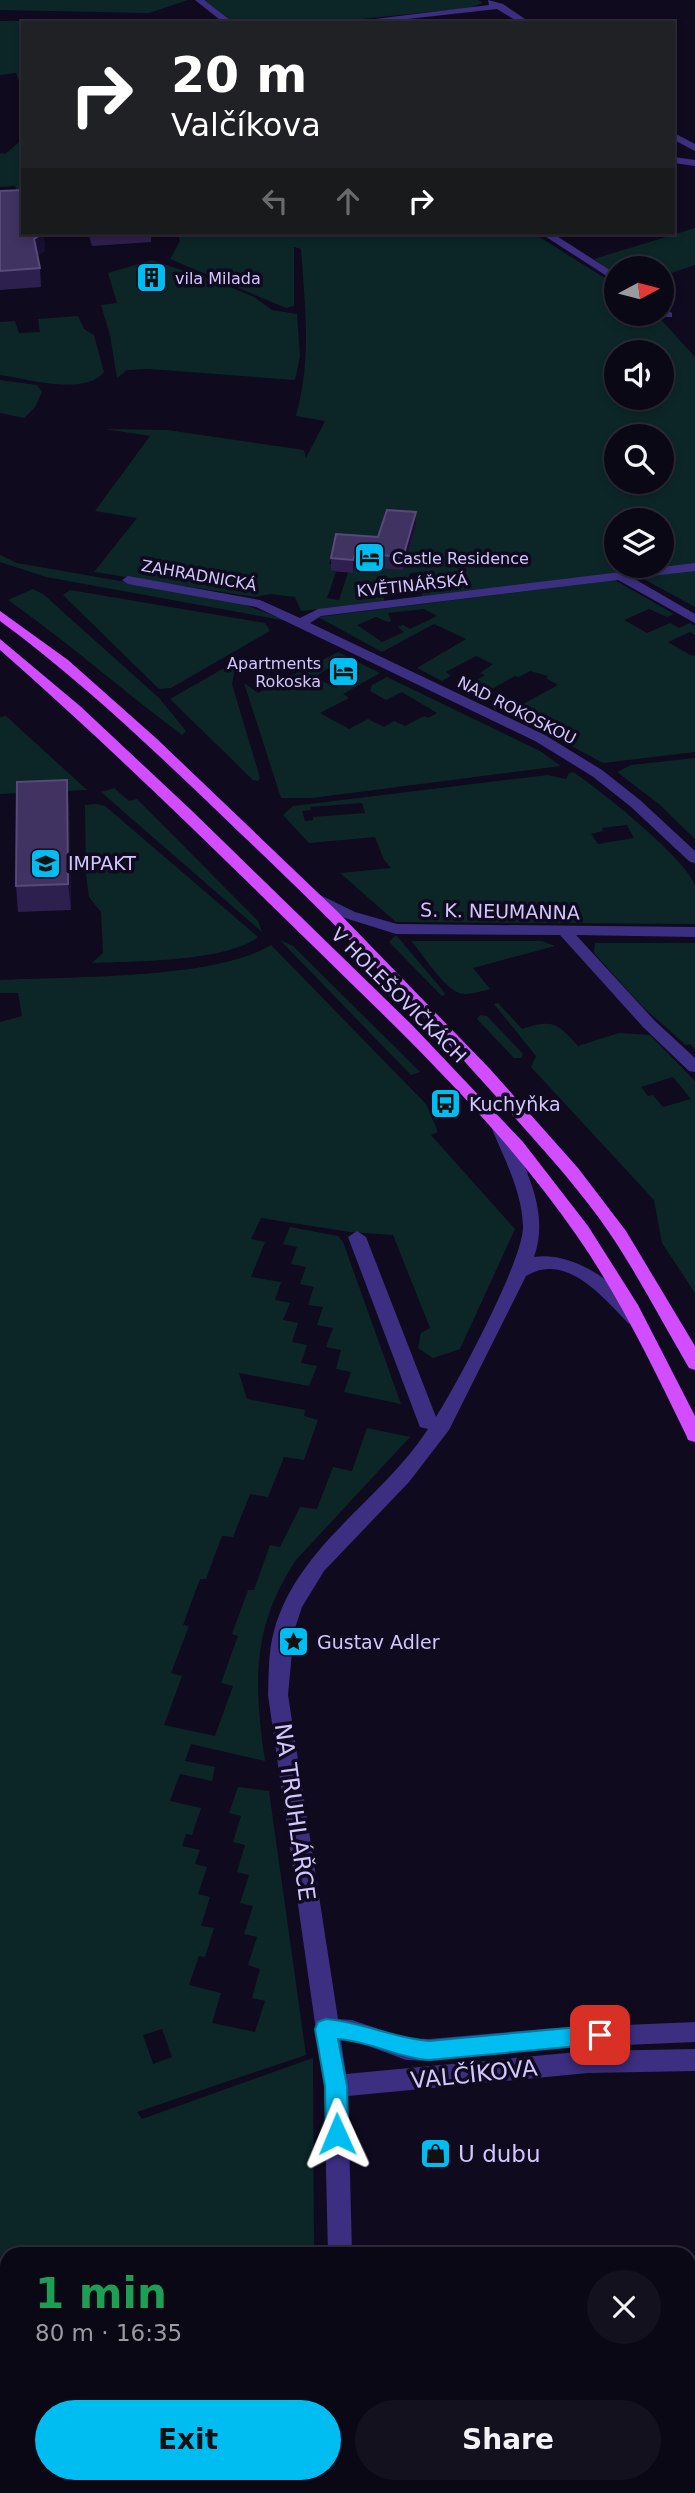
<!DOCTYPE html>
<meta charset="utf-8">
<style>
:root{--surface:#0b0816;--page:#14111f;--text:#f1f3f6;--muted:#9a9aa1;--line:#2b2935;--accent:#00bdf1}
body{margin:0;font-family:"DejaVu Sans",sans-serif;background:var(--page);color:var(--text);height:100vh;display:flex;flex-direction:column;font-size:26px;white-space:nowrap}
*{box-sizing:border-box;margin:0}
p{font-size:23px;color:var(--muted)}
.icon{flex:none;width:38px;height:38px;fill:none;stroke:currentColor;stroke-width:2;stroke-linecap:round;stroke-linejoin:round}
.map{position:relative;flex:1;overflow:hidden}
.side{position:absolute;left:0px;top:2247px;width:696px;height:247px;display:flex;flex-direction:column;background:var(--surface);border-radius:21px 21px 0 0;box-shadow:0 4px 10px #0003,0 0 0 2px var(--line)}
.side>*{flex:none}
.hud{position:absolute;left:21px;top:21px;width:654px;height:214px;border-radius:0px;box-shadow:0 4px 10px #0003,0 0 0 2px var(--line);background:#202124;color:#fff;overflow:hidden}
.needle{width:46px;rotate:83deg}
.buttons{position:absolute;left:604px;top:256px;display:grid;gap:14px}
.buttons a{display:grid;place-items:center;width:70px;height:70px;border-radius:50%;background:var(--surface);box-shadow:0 4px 10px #0003,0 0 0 2px var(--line);font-size:35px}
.pin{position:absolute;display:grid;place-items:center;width:60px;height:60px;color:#fff;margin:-30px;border-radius:14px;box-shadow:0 4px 10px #0006}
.me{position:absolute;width:77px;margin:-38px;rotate:359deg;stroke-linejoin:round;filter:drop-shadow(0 0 5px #0008)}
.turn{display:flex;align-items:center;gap:24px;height:147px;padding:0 35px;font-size:32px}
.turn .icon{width:91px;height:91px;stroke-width:2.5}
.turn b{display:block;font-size:49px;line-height:60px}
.lanes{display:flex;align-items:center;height:66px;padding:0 35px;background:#0003;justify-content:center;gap:35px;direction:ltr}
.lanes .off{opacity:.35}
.round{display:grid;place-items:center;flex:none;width:74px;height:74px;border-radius:37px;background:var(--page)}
.headline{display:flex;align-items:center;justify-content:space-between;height:119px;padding:0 35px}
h1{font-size:42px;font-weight:700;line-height:52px;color:#1e9e55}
.button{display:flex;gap:14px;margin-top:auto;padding:14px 35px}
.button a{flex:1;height:80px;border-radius:42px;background:var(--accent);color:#111;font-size:28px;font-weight:700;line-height:80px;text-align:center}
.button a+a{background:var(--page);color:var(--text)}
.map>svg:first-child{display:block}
.green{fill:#0c2628;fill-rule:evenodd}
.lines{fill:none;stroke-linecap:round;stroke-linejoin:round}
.minor{fill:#3c2f82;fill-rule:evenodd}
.major{fill:#d14dff;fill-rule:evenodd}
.wall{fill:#2e204e}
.shaded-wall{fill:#1a1033}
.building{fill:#403261;stroke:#57497a;stroke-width:2}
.route{fill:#00bdf1;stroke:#007b9d;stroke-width:2}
.labels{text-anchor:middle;stroke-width:7;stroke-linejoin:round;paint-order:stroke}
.far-poi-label{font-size:16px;fill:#d3c6ff;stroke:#0f0a1e;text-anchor:start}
.far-street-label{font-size:16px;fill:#d3c6ff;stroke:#0f0a1e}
.poi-label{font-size:19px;fill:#d3c6ff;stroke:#0f0a1e;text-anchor:start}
.street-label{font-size:19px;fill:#d3c6ff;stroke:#0f0a1e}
.near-street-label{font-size:23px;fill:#d3c6ff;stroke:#0f0a1e}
.near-poi-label{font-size:23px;fill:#d3c6ff;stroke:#0f0a1e;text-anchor:start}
</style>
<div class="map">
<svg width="695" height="2493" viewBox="0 0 695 2493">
<rect width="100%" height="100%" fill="#0f0a1e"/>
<g class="green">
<path d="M 0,0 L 188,0 L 149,13 L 0,10 Z"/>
<path d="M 203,0 L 478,0 L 483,3 L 469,8 L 332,22 L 235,23 Z"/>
<path d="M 73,20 L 23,23 L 23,92 L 16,73 L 0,75 L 0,21 Z"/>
<path d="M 23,139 L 23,193 L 18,193 L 15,186 L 0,187 L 0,153 L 5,154 Z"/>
<path d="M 695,228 L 695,265 L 662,276 L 662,268 L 616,268 L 616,275 L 594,259 Z"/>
<path d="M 177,233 L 533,233 L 616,285 L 616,313 L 655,313 L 695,357 L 695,564 L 525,588 L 301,611 L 295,597 L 270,594 L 255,597 L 94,572 L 137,518 L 95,511 L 150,436 L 105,429 L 167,430 L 304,450 L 306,458 L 325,421 L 296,416 C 312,357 305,309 301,249 L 294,247 L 294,306 L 286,308 L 170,259 L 180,241 ZM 616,352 L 662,352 L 662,397 L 616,397 ZM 616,436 L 662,436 L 662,481 L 616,481 ZM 616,520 L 662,520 L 662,565 L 616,565 ZM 334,550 L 378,552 L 356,566 L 353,573 L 348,573 L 339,600 L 327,598 L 336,572 L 331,571 L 333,564 L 329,564 ZM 423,572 L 422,596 L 384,601 L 384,590 L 394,581 L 408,580 L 410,573 Z"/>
<path d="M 152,260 L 223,284 L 254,297 L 272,310 L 297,314 L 300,356 L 295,380 L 148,369 L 127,370 L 117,378 L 110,335 L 101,305 L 117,303 L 108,273 Z"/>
<path d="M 78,316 L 84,329 L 94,335 L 104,372 C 85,396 28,379 0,375 L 0,322 L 15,321 L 19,333 L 40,332 L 38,319 Z"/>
<path d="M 0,380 L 37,385 L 42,392 L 35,407 L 24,418 L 0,413 Z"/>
<path d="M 0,555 L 17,563 L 235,601 L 287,621 L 46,577 L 0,562 Z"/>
<path d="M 695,570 L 695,607 L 640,577 Z"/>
<path d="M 615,580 L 674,614 L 667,617 L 649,609 L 624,620 L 647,633 L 670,623 L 679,628 L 690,623 L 695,626 L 695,635 L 690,632 L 668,642 L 692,656 L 695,655 L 695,752 L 603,763 L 504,710 L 512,710 L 558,685 L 546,678 L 548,676 L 530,671 L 519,677 L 515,676 L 477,697 L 461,689 L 485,675 L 480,673 L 493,664 L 476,656 L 446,672 L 451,676 L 442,681 L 417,668 L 466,639 L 434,624 L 382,652 L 318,617 ZM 424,609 L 437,616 L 410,629 L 403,625 L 398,627 L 404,632 L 382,642 L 357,625 L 376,617 L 388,622 L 391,621 L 388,613 Z"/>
<path d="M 33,589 L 43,594 L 159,698 L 186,731 L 182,735 C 123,691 68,642 8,600 Z"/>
<path d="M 70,590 L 265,623 L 270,631 L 171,688 L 159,689 L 67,599 L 63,595 Z"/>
<path d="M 338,652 L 380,673 L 343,694 L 349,698 L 320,713 L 349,729 L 368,719 L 384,727 L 394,721 L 405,726 L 424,716 L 428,718 L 437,713 L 402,692 L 386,700 L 370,691 L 372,685 L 387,677 L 540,751 L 561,766 L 312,798 L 281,798 L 244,683 L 258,693 ZM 337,663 L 360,673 L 336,688 L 314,677 Z"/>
<path d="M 233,663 L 236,665 L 232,684 L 260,778 L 258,781 L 253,780 L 170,699 Z"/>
<path d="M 6,716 L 87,790 L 0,794 L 0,717 Z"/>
<path d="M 695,758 L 695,839 L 659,804 L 617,772 L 631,765 Z"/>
<path d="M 573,772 C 597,787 690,862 695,886 C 695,898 695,913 695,924 L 396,922 L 340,873 L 391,868 L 384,860 L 375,837 L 309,843 L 283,815 L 293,806 L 548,775 L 566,779 L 569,773 ZM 362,803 L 365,813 L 313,817 L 313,820 L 305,821 L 302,811 L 311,810 L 310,807 ZM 627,825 L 634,838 L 598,844 L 591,834 L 603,831 L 602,828 Z"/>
<path d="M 114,788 L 129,801 L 137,799 L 258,921 L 262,932 L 101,792 Z"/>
<path d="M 97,804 L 105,806 L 258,937 C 225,962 134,961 92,963 L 103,953 L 101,912 L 89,897 L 86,875 L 85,805 Z"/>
<path d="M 396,935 L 444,992 L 445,994 L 442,996 L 389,942 Z"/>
<path d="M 280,940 L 293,946 L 420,1072 L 411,1075 Z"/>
<path d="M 411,941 L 542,941 L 555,946 L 473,968 L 490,989 C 481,991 466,997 457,992 C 440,983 424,955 411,941 Z"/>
<path d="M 595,943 L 695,943 L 695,1049 L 690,1044 L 686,1045 L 643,1007 L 594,953 Z"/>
<path d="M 271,945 L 426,1104 L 438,1132 L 431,1135 L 515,1229 L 460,1349 L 433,1358 L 418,1348 L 421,1333 L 430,1328 L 393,1235 L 350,1232 L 261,1218 L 251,1239 L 265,1242 L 251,1277 L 281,1282 L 275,1300 L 290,1303 L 283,1320 L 298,1323 L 292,1342 L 307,1345 L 301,1363 L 317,1366 L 309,1386 L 239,1373 L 247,1399 L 305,1410 L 304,1416 L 318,1420 L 304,1460 L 284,1457 L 268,1497 L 250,1494 L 233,1537 L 222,1536 L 206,1579 L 200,1579 L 183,1625 L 189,1626 L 171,1673 L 182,1676 L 164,1725 L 215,1736 L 233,1686 L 221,1683 L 238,1636 L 232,1634 L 248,1590 L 254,1590 L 270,1545 L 280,1547 L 300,1507 L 317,1509 L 333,1467 L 352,1471 L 367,1428 L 410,1437 L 296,1560 C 251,1628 254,1684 265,1761 L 191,1744 L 185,1761 L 215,1767 L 212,1781 L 180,1774 L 170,1801 L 201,1808 L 192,1835 L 186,1834 L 182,1846 L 200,1850 L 195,1864 L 207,1867 L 198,1894 L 210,1897 L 201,1926 L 214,1928 L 205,1957 L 199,1956 L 189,1985 L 221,1993 L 212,2023 L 255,2032 L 265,2001 L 252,1998 L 260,1969 L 248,1965 L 257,1937 L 244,1934 L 253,1906 L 240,1903 L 249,1875 L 237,1872 L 245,1845 L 233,1842 L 241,1816 L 229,1813 L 238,1787 L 269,1791 L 306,2055 L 137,2112 L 142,2119 L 313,2058 L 314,2254 L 7,2254 L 7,2285 L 0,2288 L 0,1022 L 22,1016 L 18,993 L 0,993 L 0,980 C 71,976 213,980 271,945 ZM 162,2029 L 172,2057 L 153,2064 L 143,2035 Z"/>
<path d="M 498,1003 L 522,1029 C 553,1019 557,1023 578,1046 L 619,1033 L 650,1035 L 695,1081 L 695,1293 L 662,1243 L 654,1200 L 531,1067 L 536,1056 L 494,1004 ZM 673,1077 L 691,1099 L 663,1107 L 653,1095 L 648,1096 L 641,1087 Z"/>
<path d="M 480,1015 L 487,1016 L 523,1054 L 521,1058 L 514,1058 L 477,1019 Z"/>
<path d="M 290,1227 L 338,1236 L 343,1242 L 401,1404 L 344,1392 L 351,1372 L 336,1369 L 341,1350 L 326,1347 L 333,1328 L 317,1325 L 323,1307 L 308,1305 L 314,1287 L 300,1284 L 306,1267 L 291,1264 L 297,1247 L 283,1244 Z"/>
</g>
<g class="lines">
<g class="minor">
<path d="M 195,0 L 204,0 L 234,23 L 224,23 Z"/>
<path d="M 488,0 L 503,4 L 531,23 L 520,23 L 497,9 L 372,23 L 342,23 L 489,5 Z"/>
<path d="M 674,133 L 695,144 L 695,151 L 674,140 Z"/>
<path d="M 674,157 L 695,160 L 695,166 L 674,163 Z"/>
<path d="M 540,233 L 552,233 L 616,274 L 616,282 Z"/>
<path d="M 662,307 L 672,313 L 672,317 L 664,317 L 659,313 Z"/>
<path d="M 695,563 L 695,571 L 633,578 L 695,614 L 695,623 L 618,580 L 321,616 L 310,623 L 545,735 L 602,770 L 640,800 L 695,851 L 695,863 L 690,862 L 630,806 L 592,776 L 535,741 L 256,607 L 128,584 L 122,580 L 128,576 L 260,600 L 300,618 L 318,609 Z"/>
<path d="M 314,892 L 355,912 L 397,924 L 695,927 L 695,937 L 576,935 L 655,1021 L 695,1058 L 695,1072 L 689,1071 L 643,1027 L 560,935 L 396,934 L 345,918 L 309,899 L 307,896 L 309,893 Z"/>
<path d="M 500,1124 L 508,1129 C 526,1170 550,1212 534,1257 C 574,1251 622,1285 643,1319 L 634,1325 L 628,1323 C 602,1296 566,1252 526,1276 L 449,1430 L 409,1482 L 324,1571 L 302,1607 L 294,1631 L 288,1695 L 338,2019 L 352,2020 L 406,2038 L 429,2039 L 555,2028 L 695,2022 L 695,2042 L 555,2048 L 429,2061 L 406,2060 L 352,2040 L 341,2040 L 346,2074 L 588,2051 L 695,2049 L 695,2071 L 588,2073 L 348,2096 L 352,2254 L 328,2254 L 324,2086 L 268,1695 C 269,1674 268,1652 274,1631 C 297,1546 382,1500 428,1429 L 420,1427 L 418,1422 L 348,1237 L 357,1231 L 366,1237 L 436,1417 C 457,1384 524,1259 523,1226 C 522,1192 505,1160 492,1129 Z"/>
<path d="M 340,2487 L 366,2487 L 367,2493 L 341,2493 Z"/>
</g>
<g class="major">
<path d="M 0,611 L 68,660 L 157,739 L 338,912 L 490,1069 L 578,1168 L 626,1231 L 695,1346 L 695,1370 L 689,1368 C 659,1317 633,1265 599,1218 C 567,1174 529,1134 493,1093 C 413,1003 329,917 242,835 C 164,760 87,685 0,621 Z"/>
<path d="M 0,639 L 80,706 L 190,809 L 412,1025 L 523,1142 L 588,1226 L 638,1305 L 695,1416 L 695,1442 L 688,1440 L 686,1435 C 653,1367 620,1298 577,1236 C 502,1127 405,1036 311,944 C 209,844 107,744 0,650 Z"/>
</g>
</g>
<g class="wall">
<path d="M 0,191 L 45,251 L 37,256 L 40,268 L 41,287 L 0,290 Z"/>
<path d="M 88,233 L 151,233 L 151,242 L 92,246 Z"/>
<path d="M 416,525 L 403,570 L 356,566 L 353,573 L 331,571 L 331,558 L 378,537 Z"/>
<path d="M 69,806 L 71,910 L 18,912 L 16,886 Z"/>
</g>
<g class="shaded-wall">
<path d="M 44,233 L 45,251 L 35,258 L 34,239 Z"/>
<path d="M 416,512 L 416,525 L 403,570 L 403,557 Z"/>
<path d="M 356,553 L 356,566 L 353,573 L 353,560 Z"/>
<path d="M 67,780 L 69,806 L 71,910 L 68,884 Z"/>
</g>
<g class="building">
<path d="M 23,190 L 23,233 L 43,233 L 34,239 L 40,268 L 0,271 L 0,191 Z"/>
<path d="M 387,510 L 416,512 L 403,557 L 356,553 L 353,560 L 331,558 L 336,534 L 378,537 Z"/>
<path d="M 67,780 L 68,884 L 16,886 L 17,782 Z"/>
</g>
<path class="route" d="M 326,2019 C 362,2022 393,2038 429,2041 L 600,2025 L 607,2028 L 610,2035 L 607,2042 L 600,2044 L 429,2060 C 398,2058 370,2041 338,2039 L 347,2086 L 348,2134 L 345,2141 L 337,2144 L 329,2141 L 326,2134 L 325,2086 L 315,2029 L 318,2022 Z"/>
<defs>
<symbol id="building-square" viewBox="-11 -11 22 22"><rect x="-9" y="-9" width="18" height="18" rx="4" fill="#00bdf1" stroke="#0f0a1e"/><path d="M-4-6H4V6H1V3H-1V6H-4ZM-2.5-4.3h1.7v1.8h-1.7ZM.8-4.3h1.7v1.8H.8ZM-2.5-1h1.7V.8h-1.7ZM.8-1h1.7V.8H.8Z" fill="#111"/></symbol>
<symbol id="hotel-square" viewBox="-11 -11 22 22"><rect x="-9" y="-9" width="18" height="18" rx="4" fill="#00bdf1" stroke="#0f0a1e"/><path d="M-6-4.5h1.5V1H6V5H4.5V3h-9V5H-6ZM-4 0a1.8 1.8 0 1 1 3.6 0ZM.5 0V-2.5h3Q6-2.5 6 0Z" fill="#111"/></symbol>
<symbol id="university-square" viewBox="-11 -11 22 22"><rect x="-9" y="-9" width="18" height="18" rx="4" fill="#00bdf1" stroke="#0f0a1e"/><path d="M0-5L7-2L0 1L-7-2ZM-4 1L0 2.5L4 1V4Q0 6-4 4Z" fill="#111"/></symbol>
<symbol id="bus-square" viewBox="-11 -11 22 22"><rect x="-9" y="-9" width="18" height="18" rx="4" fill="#00bdf1" stroke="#0f0a1e"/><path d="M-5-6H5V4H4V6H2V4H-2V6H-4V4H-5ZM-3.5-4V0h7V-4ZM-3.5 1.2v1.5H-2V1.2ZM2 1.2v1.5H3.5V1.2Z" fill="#111"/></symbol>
<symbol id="sight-square" viewBox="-11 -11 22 22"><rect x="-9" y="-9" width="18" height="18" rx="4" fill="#00bdf1" stroke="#0f0a1e"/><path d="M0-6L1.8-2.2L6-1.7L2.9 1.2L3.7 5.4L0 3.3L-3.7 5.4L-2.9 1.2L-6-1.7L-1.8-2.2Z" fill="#111"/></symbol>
<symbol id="shop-square" viewBox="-11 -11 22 22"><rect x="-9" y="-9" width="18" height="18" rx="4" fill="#00bdf1" stroke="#0f0a1e"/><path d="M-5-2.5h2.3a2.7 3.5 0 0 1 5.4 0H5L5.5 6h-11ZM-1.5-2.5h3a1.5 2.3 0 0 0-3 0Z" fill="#111"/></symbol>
</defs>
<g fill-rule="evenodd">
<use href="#building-square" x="134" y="260" width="35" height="35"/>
<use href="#hotel-square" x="352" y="540" width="35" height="35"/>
<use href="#hotel-square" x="326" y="654" width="35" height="35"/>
<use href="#university-square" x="28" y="846" width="35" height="35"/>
<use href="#bus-square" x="428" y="1086" width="35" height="35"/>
<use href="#sight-square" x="276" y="1624" width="35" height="35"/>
<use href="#shop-square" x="418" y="2136" width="35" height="35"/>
</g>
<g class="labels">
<g class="far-poi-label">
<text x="175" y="284">vila Milada</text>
<text x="392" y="564">Castle Residence</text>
<text x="321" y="669" text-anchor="end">Apartments<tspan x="321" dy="18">Rokoska</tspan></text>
</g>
<g class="far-street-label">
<text transform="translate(199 575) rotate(10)" y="6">ZAHRADNICKÁ</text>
<text transform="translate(412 585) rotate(-6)" y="6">KVĚTINÁŘSKÁ</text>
<text transform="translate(517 710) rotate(27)" y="6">NAD ROKOSKOU</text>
</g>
<g class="poi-label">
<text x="68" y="870">IMPAKT</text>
<text x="469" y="1111">Kuchyňka</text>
<text x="317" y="1649">Gustav Adler</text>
</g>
<g class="street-label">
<text transform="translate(500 911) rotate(1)" y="7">S. K. NEUMANNA</text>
<text transform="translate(399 995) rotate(45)" y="7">V HOLEŠOVIČKÁCH</text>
</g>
<g class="near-street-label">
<text transform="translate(295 1812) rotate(82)" y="8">NA TRUHLÁŘCE</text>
<text transform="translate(474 2074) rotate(-6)" y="8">VALČÍKOVA</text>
</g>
<g class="near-poi-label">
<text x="458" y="2162">U dubu</text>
</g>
</g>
</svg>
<div class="buttons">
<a><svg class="needle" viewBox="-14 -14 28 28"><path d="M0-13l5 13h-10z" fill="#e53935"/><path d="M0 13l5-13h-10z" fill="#9a9aa1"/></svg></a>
<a><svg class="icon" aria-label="sound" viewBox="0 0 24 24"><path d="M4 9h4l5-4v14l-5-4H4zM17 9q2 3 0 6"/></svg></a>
<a><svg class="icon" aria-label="search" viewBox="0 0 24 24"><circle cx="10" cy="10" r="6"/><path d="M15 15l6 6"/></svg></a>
<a><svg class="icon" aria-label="layers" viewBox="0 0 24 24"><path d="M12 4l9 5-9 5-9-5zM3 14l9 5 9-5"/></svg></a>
</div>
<div class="pin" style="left:600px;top:2035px;background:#d93025"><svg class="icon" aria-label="arrive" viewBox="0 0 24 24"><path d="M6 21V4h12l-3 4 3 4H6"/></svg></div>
<svg class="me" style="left:337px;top:2134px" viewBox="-20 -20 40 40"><path d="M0-17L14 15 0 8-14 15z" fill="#00bdf1" stroke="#fff" stroke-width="4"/></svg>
<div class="hud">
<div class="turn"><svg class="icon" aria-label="right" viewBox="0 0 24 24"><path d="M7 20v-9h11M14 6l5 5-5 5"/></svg><div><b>20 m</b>Valčíkova</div></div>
<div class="lanes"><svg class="icon off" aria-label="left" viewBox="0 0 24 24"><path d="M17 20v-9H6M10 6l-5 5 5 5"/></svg><svg class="icon off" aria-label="ahead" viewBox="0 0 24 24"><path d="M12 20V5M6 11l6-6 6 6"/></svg><svg class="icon" aria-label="right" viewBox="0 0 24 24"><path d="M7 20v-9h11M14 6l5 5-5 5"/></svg></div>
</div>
<section class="side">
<div class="headline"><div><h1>1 min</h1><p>80 m · 16:35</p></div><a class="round"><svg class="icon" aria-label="close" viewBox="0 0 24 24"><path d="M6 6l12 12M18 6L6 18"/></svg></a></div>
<div class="button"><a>Exit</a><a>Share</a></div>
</section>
</div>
